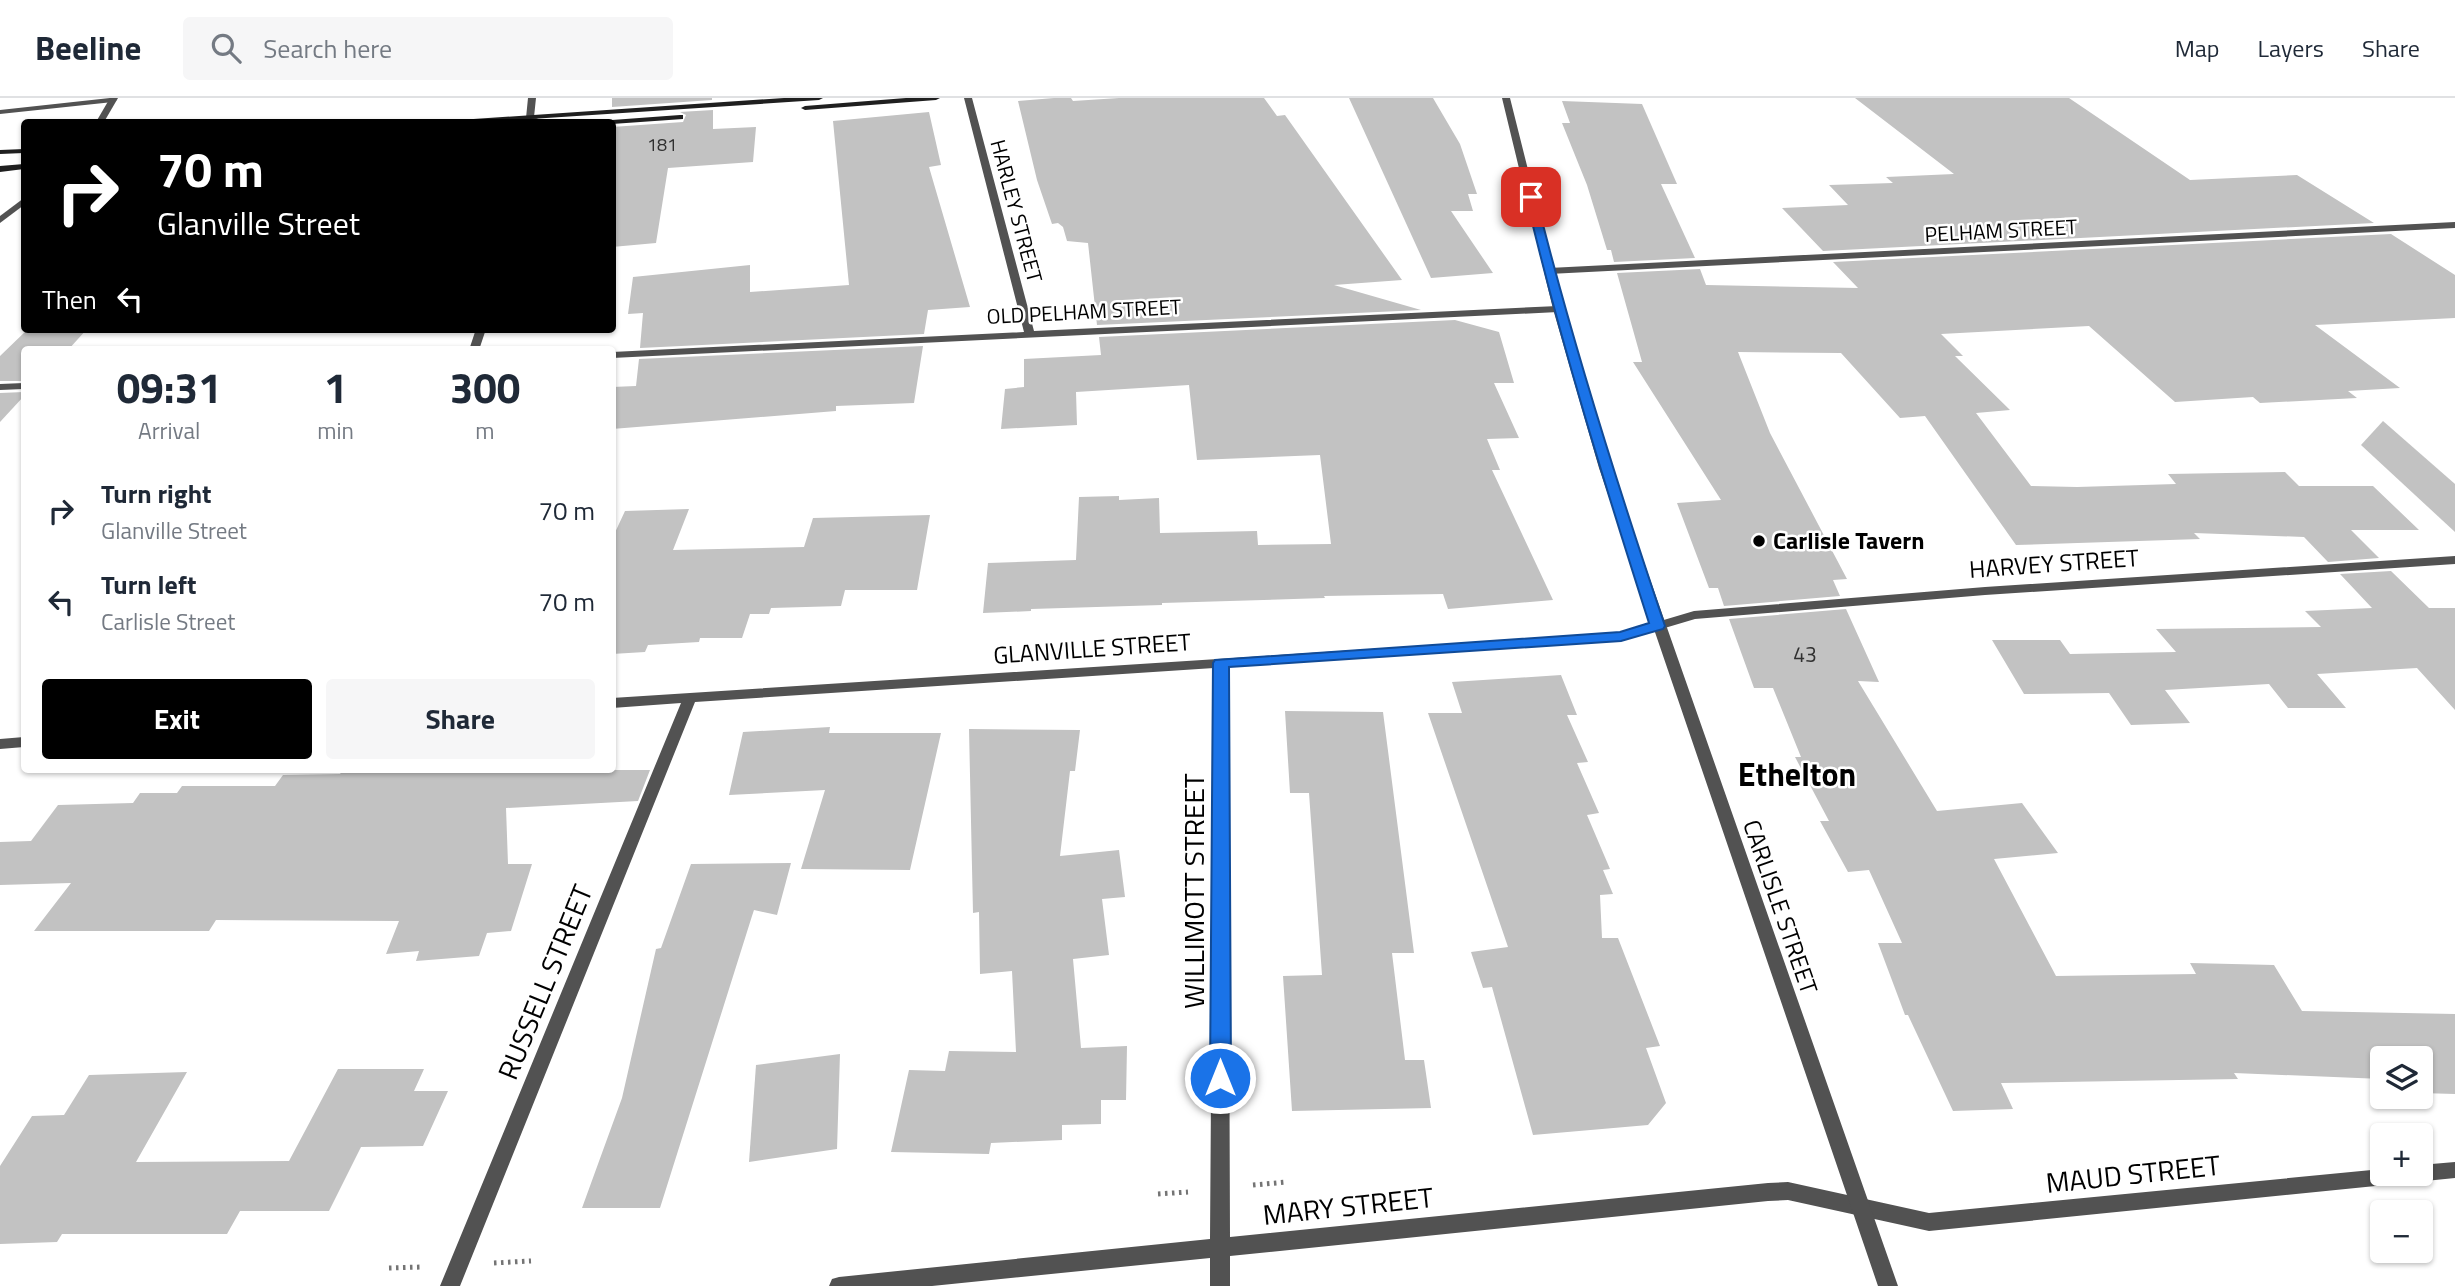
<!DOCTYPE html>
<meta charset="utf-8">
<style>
:root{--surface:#fff;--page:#f6f6f7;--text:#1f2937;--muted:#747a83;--line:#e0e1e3;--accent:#000}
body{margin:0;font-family:"Titillium Web",sans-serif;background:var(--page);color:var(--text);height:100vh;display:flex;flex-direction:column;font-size:26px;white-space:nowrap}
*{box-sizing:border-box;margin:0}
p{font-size:23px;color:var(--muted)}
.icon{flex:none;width:38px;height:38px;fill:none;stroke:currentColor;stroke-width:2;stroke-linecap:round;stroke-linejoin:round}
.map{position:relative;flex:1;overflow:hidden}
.drawer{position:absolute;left:21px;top:248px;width:595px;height:427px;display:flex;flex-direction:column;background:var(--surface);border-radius:7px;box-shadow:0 2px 5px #0004}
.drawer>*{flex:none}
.top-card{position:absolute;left:21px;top:21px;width:595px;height:214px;border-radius:7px;box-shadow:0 2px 5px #0004;background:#000;color:#fff;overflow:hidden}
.controls{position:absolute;left:2370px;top:948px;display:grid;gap:14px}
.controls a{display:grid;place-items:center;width:63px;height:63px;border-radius:7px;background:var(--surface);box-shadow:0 2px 5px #0004;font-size:35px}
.pin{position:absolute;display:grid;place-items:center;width:60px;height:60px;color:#fff;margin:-30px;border-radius:14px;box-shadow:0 4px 10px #0006}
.me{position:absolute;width:77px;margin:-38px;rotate:0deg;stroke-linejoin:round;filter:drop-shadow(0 0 5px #0008)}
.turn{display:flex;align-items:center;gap:24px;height:147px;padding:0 21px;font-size:32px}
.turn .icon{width:91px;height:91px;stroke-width:2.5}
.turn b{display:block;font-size:49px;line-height:60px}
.then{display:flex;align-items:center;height:66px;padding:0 21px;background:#0003;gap:14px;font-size:26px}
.eta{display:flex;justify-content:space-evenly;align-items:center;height:119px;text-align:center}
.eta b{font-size:42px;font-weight:700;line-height:49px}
.primary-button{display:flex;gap:14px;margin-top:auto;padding:14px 21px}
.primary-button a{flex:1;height:80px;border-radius:7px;background:var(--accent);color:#fff;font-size:28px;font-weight:700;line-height:80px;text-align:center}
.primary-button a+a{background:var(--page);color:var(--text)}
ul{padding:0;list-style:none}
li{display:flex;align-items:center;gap:21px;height:91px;padding:0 21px}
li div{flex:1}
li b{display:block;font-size:26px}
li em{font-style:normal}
header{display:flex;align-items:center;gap:42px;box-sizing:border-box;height:98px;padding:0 35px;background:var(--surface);border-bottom:2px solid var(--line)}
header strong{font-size:33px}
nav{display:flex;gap:38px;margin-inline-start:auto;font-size:24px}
.search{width:490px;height:63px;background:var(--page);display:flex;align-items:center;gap:18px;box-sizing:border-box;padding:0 24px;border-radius:7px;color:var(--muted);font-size:26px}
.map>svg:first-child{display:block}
.building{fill:#c2c2c2}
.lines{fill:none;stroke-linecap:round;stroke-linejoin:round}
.path{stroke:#747474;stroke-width:5;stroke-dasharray:2.5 4.5;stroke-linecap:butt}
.service{fill:#525252;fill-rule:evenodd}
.minor{fill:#525252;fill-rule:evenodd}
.tertiary{fill:#525252;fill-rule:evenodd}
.secondary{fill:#1f1f1f;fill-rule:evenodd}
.route{fill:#1a73e8;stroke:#114b97;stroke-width:2}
.poi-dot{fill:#000;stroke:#fff;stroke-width:2.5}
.labels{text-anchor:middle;stroke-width:5;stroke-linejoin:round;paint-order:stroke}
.far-number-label{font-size:18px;fill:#303030}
.far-street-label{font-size:21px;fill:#000;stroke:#fff}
.number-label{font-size:21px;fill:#303030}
.poi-label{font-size:24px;font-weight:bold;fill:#000;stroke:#fff;text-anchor:start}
.street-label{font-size:24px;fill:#000;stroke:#fff}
.near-street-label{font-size:28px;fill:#000;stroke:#fff}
.district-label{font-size:32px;font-weight:bold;fill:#000;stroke:#fff}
</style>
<header>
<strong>Beeline</strong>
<div class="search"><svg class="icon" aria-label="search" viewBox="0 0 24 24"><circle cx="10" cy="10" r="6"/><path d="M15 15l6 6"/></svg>Search here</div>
<nav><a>Map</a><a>Layers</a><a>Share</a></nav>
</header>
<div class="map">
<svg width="2455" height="1188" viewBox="0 0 2455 1188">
<rect width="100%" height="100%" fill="#fff"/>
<g class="building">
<path d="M 612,0 L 712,0 L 712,2 L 612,9 Z"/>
<path d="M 1054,0 L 1071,0 L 1073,3 L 1119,0 L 1264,0 L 1277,18 L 1285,17 L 1402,182 L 1334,187 L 1421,212 L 1097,227 L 1088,145 L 1067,143 L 1063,129 L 1058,125 L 1052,126 L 1037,82 L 1018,3 Z"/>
<path d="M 1349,0 L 1433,0 L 1460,46 L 1477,96 L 1468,96 L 1473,113 L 1451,113 L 1493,175 L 1431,180 Z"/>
<path d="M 1855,0 L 2069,0 L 2190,82 L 2297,77 L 2374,125 L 1823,153 L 1782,110 L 1848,107 L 1829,87 L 1893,85 L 1886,79 L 1954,76 Z"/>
<path d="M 1562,3 L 1642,6 L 1677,86 L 1661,86 L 1695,160 L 1614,164 L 1611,152 L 1607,152 L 1587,87 L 1562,25 L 1570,25 Z"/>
<path d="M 713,12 L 713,31 L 756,29 L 753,64 L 668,70 L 656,145 L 612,149 L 612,29 L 683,24 L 686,17 L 680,14 L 612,18 Z"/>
<path d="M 929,14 L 941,67 L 929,69 L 970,209 L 928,212 L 924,236 L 640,250 L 643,215 L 628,216 L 633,179 L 750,167 L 750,194 L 849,187 L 833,23 Z"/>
<path d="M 2391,136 L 2455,177 L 2455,220 L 2315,227 L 2400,290 L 2348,293 L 2357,300 L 2260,305 L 2253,299 L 2175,304 L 2089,228 L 1941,236 L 1963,258 L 1955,258 L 2010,312 L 1976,315 L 2031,388 L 2077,389 L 2176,386 L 2168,376 L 2285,374 L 2299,388 L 2373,388 L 2419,432 L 2351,432 L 2379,460 L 2328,464 L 2304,439 L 2194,435 L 2200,441 L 2016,447 L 1925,318 L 1900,320 L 1841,255 L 1738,254 L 1770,335 L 1847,481 L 1833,482 L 1840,498 L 1724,508 L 1718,490 L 1709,490 L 1677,405 L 1721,402 L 1633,264 L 1642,264 L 1617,175 L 1700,171 L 1706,187 L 1858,190 L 1833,164 Z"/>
<path d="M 1455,222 L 1499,234 L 1514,285 L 1494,285 L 1519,340 L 1487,341 L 1500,372 L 1492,372 L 1553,502 L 1448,511 L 1443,496 L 1324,498 L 1325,500 L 1162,505 L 1162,507 L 1031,511 L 1031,513 L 983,515 L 988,465 L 1076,462 L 1079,399 L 1119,398 L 1119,402 L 1159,400 L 1160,435 L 1257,433 L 1258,447 L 1331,446 L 1320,357 L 1197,362 L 1189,287 L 1076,294 L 1077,327 L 1001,331 L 1005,291 L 1024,289 L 1024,261 L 1101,257 L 1099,239 Z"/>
<path d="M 28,231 L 87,231 L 68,252 L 24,252 L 24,283 L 0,283 L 0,258 Z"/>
<path d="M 923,248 L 914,305 L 836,308 L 836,313 L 612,331 L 612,289 L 636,288 L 639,261 Z"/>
<path d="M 24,294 L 24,298 L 0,324 L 0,295 Z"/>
<path d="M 2383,323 L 2455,386 L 2455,434 L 2361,347 Z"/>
<path d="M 689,411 L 673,452 L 804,449 L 813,420 L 930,417 L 917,492 L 845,492 L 841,508 L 771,510 L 769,516 L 750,516 L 742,540 L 700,540 L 699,544 L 648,547 L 645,554 L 612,556 L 612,441 L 625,413 Z"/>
<path d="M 2391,473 L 2429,510 L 2455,510 L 2455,612 L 2417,570 L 2317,576 L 2346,610 L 2288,610 L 2269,586 L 2165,592 L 2190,625 L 2131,627 L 2109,595 L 2024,596 L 1992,542 L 2060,542 L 2070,556 L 2176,554 L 2156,531 L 2321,529 L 2305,513 L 2372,510 L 2340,476 Z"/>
<path d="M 1846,511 L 1879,584 L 1858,583 L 1937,713 L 2022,705 L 2058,755 L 1994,761 L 2056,878 L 2196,876 L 2190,865 L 2274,867 L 2302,913 L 2455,916 L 2455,996 L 2420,995 L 2420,961 L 2382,961 L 2382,981 L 2234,975 L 2238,981 L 2001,985 L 2013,1011 L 1953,1013 L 1908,917 L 1905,917 L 1878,845 L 1902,845 L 1869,772 L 1848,774 L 1820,723 L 1829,723 L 1795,659 L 1801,659 L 1773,590 L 1754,590 L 1729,521 Z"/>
<path d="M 1561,577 L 1577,617 L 1567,617 L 1588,664 L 1577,665 L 1599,715 L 1587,717 L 1610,771 L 1603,772 L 1613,796 L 1600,797 L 1602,840 L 1618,840 L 1660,948 L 1646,950 L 1666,1005 L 1648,1027 L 1533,1037 L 1492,889 L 1483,890 L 1471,854 L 1508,849 L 1428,615 L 1462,615 L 1452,584 Z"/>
<path d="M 1285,613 L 1383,614 L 1414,855 L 1392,855 L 1405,962 L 1424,962 L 1431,1010 L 1292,1013 L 1283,878 L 1322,877 L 1309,695 L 1290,695 Z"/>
<path d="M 830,629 L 829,635 L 941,635 L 910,772 L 801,771 L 825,692 L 729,697 L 743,634 Z"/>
<path d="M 969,631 L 1080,632 L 1075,673 L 1070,673 L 1060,758 L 1119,752 L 1125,799 L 1102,801 L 1109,857 L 1073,861 L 1081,950 L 1127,948 L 1126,1002 L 1101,1002 L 1101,1026 L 1062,1027 L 1062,1042 L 991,1045 L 989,1056 L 891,1054 L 909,972 L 945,973 L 949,953 L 1016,954 L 1012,873 L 980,876 L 979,814 L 973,815 Z"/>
<path d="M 343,672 L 650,672 L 638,703 L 506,710 L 508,766 L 532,766 L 511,833 L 487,835 L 479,858 L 416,863 L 419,853 L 386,856 L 399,823 L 216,822 L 209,833 L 34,833 L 71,785 L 0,787 L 0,744 L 31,743 L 58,707 L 133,705 L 140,695 L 177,695 L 182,688 L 275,688 L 283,677 L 340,676 Z"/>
<path d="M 791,765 L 777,817 L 754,812 L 752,818 L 660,1110 L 582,1110 L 622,1000 L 656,851 L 661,850 L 691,766 Z"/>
<path d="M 840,956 L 837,1051 L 749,1064 L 756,967 Z"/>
<path d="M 338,971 L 424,971 L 414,993 L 448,993 L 423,1048 L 361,1049 L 329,1113 L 240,1113 L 227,1136 L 62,1136 L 57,1144 L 0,1146 L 0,1068 L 32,1018 L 64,1017 L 89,977 L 187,974 L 136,1064 L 289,1063 Z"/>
</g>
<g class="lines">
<g class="path">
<path d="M 1253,1087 L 1287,1084"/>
<path d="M 1158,1096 L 1188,1094"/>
<path d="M 494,1165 L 531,1163"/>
<path d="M 389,1170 L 422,1169"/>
</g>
<path class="service" d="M 110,0 L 117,2 L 113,4 L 0,16 L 0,12 Z"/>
<g class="minor">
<path d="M 528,0 L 536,0 L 534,19 L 545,24 L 535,24 L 526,20 Z"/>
<path d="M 964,0 L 972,0 L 1034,233 L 1558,208 L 1563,211 L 1558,214 L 612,260 L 612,254 L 1024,234 Z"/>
<path d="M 24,100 L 24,107 L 0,125 L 0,118 Z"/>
<path d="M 2455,124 L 2455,130 L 1549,176 L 1544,173 L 1549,170 Z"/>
<path d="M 476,231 L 486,231 L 479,252 L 469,252 Z"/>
<path d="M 24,285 L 24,291 L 0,292 L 0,286 Z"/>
<path d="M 2455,458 L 2455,466 L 1985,497 L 1695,521 L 1621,543 L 1228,569 L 1230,1139 L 1768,1085 L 1788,1084 L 1929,1115 L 2382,1071 L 2382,1076 L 2420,1076 L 2420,1067 L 2455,1064 L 2455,1080 L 1929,1133 L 1788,1102 L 1768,1103 L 1230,1158 L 1230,1188 L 1210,1188 L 1210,1160 L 932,1188 L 829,1188 L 832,1181 L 839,1179 L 1210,1141 L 1214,570 L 695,604 L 460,1188 L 440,1188 L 681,605 L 612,610 L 612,600 L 1620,535 L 1694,513 L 1985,489 Z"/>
<path d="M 24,639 L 24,649 L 0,651 L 0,641 Z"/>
</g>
<g class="tertiary">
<path d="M 110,0 L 118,0 L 104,24 L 96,24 Z"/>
<path d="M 1502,0 L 1510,0 L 1563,211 L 1611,370 L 1898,1188 L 1878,1188 L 1599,370 L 1553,211 Z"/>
</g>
<g class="secondary">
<path d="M 784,0 L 823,0 L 819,2 L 487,24 L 455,24 L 459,22 Z"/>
<path d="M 906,0 L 940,0 L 936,2 L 805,12 L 801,10 L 805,8 Z"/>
<path d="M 680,17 L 683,17 L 683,21 L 612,26 L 608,24 L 612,22 Z"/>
<path d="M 24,51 L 24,55 L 0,56 L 0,52 Z"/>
<path d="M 24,66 L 24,71 L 0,74 L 0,68 Z"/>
</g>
</g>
<path class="route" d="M 1531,96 L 1536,99 C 1572,244 1617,386 1665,528 L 1663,531 L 1621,543 L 1229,569 L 1231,980 L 1228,986 L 1220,989 L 1213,986 L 1210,980 L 1213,565 L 1215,562 L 1620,534 L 1649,525 C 1604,384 1560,243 1526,99 Z"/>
<circle class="poi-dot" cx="1759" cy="443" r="7"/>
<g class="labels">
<g class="far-number-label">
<text x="662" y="53">181</text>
</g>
<g class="far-street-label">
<text transform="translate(1016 113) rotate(75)" y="7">HARLEY STREET</text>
<text transform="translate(2001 133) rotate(-3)" y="7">PELHAM STREET</text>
<text transform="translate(1084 214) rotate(-3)" y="7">OLD PELHAM STREET</text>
</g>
<g class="number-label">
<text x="1805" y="564">43</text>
</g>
<g class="poi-label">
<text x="1773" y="451">Carlisle Tavern</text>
</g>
<g class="street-label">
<text transform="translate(2054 466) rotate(-4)" y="8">HARVEY STREET</text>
<text transform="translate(1092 551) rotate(-4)" y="8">GLANVILLE STREET</text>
<text transform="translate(1780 809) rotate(71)" y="8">CARLISLE STREET</text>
</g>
<g class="near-street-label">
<text transform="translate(1194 793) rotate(-90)" y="10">WILLIMOTT STREET</text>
<text transform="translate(545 884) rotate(-68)" y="10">RUSSELL STREET</text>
<text transform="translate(2133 1076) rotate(-6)" y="10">MAUD STREET</text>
<text transform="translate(1348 1108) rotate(-6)" y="10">MARY STREET</text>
</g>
<g class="district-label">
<text x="1797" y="688">Ethelton</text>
</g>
</g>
</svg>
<div class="controls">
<a><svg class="icon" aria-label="layers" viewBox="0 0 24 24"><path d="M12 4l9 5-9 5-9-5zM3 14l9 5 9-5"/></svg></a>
<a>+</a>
<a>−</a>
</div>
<div class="pin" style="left:1531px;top:99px;background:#d93025"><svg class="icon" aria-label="arrive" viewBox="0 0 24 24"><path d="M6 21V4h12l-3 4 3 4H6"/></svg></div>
<svg class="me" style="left:1220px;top:980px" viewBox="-20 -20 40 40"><circle r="17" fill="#1a73e8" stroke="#fff" stroke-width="3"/><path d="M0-11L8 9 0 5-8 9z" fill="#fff"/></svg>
<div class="top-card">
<div class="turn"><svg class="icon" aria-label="right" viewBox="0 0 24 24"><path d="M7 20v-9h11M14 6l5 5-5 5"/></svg><div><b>70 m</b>Glanville Street</div></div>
<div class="then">Then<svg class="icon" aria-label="left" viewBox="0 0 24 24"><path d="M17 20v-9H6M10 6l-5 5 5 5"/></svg></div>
</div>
<section class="drawer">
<div class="eta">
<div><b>09:31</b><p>Arrival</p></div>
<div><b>1</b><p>min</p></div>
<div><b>300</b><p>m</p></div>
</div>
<ul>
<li><svg class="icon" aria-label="right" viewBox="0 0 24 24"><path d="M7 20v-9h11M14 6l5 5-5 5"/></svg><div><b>Turn right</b><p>Glanville Street</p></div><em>70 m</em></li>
<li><svg class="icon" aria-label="left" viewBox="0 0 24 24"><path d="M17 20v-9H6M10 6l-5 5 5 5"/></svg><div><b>Turn left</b><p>Carlisle Street</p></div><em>70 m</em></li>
</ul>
<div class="primary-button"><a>Exit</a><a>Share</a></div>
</section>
</div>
